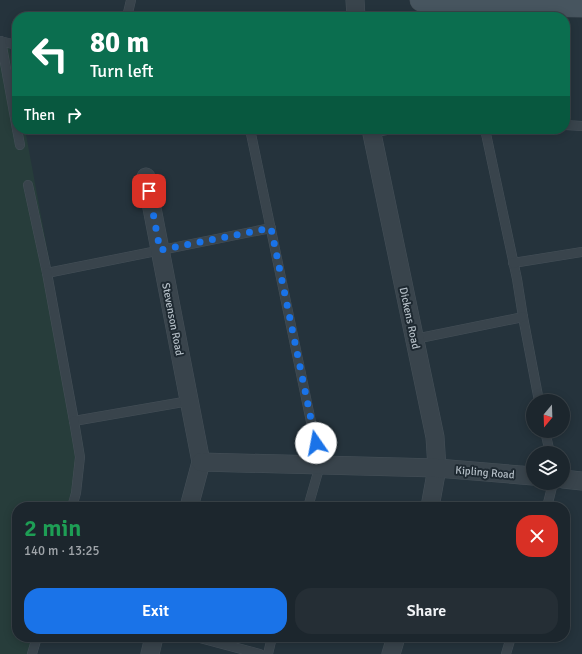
<!DOCTYPE html>
<meta charset="utf-8">
<style>
:root{--surface:#1c262d;--page:#252e35;--text:#f1f3f6;--muted:#a0a5aa;--line:#3a4349;--accent:#1a73e8}
body{margin:0;font-family:Signika,sans-serif;background:var(--page);color:var(--text);height:100vh;display:flex;flex-direction:column;font-size:15px;white-space:nowrap}
*{box-sizing:border-box;margin:0}
p{font-size:13px;color:var(--muted)}
.icon{flex:none;width:22px;height:22px;fill:none;stroke:currentColor;stroke-width:2;stroke-linecap:round;stroke-linejoin:round}
.map{position:relative;flex:1;overflow:hidden}
.drawer{position:absolute;left:12px;top:502px;width:558px;height:140px;display:flex;flex-direction:column;background:var(--surface);border-radius:16px;box-shadow:0 2px 10px #0003,0 0 0 1px var(--line)}
.drawer>*{flex:none}
.guide{position:absolute;left:12px;top:12px;width:558px;height:122px;border-radius:16px;box-shadow:0 2px 10px #0003,0 0 0 1px var(--line);background:#0b6e4f;color:#fff;overflow:hidden}
.needle{width:26px;rotate:199deg}
.fabs{position:absolute;left:526px;top:394px;display:grid;gap:8px}
.fabs a{display:grid;place-items:center;width:44px;height:44px;border-radius:50%;background:var(--surface);box-shadow:0 2px 10px #0003,0 0 0 1px var(--line);font-size:20px}
.pin{position:absolute;display:grid;place-items:center;width:34px;height:34px;color:#fff;margin:-17px;border-radius:8px;box-shadow:0 2px 6px #0006}
.me{position:absolute;width:44px;margin:-22px;rotate:348deg;stroke-linejoin:round;filter:drop-shadow(0 0 3px #0008)}
.turn{display:flex;align-items:center;gap:14px;height:84px;padding:0 12px;font-size:18px}
.turn .icon{width:52px;height:52px;stroke-width:2.5}
.turn b{display:block;font-size:28px;line-height:34px}
.then{display:flex;align-items:center;height:38px;padding:0 12px;background:#0003;gap:8px;font-size:15px}
.round{display:grid;place-items:center;flex:none;width:42px;height:42px;border-radius:16px;background:var(--page)}
.head{display:flex;align-items:center;justify-content:space-between;height:68px;padding:0 12px}
h1{font-size:24px;font-weight:600;line-height:30px;color:#1e9e55}
.button{display:flex;gap:8px;margin-top:auto;padding:8px 12px}
.button a{flex:1;height:46px;border-radius:16px;background:var(--accent);color:#fff;font-size:16px;font-weight:600;line-height:46px;text-align:center}
.button a+a{background:var(--page);color:var(--text)}
.map>svg:first-child{display:block}
.green{fill:#273d3b}
.lines{fill:none;stroke-linecap:round;stroke-linejoin:round}
.lane-casing{stroke:#455058;stroke-width:10}
.street-casing{stroke:#455058;stroke-width:19}
.secondary-casing{stroke:#455058;stroke-width:23}
.lane{stroke:#39444c;stroke-width:9}
.street{stroke:#39444c;stroke-width:18}
.secondary{stroke:#47555f;stroke-width:22}
.route{stroke:#1a73e8;stroke-width:7;stroke-dasharray:0 12.6}
.labels{text-anchor:middle;stroke-width:4;stroke-linejoin:round;paint-order:stroke}
.street-label{font-size:11px;fill:#b5bfc7;stroke:#1e2931}
</style>
<div class="map">
<svg width="582" height="654" viewBox="0 0 582 654">
<rect width="100%" height="100%" fill="#25333c"/>
<path class="green" d="M 0,37 L 8,40 L 17,88 L 17,129 L 25,129 L 56,297 L 81,449 L 69,507 L 17,507 L 17,637 L 38,637 L 33,654 L 0,654 Z"/>
<g class="lines">
<defs>
<g id="lane">
<path d="M 127,17 L 131,0"/>
<path d="M 0,41 L 17,45"/>
<path d="M 1,41 L 17,129"/>
<path d="M 565,125 L 582,126"/>
<path d="M 17,129 L 20,145"/>
<path d="M 250,129 L 320,465 L 308,507"/>
<path d="M 485,129 L 517,279 L 523,317 L 539,401"/>
<path d="M 372,133 L 391,129"/>
<path d="M 28,185 L 47,273 L 271,228"/>
<path d="M 513,263 L 582,252"/>
<path d="M 47,273 L 74,421 L 189,401"/>
<path d="M 415,339 L 523,317"/>
<path d="M 545,431 L 550,453"/>
<path d="M 72,507 L 76,493 L 80,457 L 74,421"/>
<path d="M 547,507 L 553,483"/>
<path d="M 196,637 L 260,654"/>
<path d="M 32,654 L 37,637"/>
<path d="M 268,654 L 272,637"/>
<path d="M 506,654 L 511,637"/>
</g>
<g id="street">
<path d="M 355,0 L 356,17"/>
<path d="M 371,129 L 435,437 L 437,468 L 430,507"/>
<path d="M 146,177 L 201,462 L 189,507"/>
<path d="M 201,462 L 437,468 L 533,476"/>
<path d="M 563,479 L 582,481"/>
<path d="M 150,654 L 154,637"/>
<path d="M 391,654 L 396,637"/>
</g>
<path id="secondary" d="M 421,0 L 466,4 L 582,6"/>
</defs>
<use href="#lane" class="lane-casing"/>
<use href="#street" class="street-casing"/>
<use href="#secondary" class="secondary-casing"/>
<use href="#lane" class="lane"/>
<use href="#street" class="street"/>
<use href="#secondary" class="secondary"/>
</g>
<g class="lines">
<path class="route" d="M 149,191 L 160,250 L 271,228 L 316,443"/>
</g>
<g class="labels">
<g class="street-label">
<text transform="translate(410 318) rotate(78)" y="4">Dickens Road</text>
<text transform="translate(173 319) rotate(79)" y="4">Stevenson Road</text>
<text transform="translate(485 472) rotate(5)" y="4">Kipling Road</text>
</g>
</g>
</svg>
<div class="fabs">
<a><svg class="needle" viewBox="-14 -14 28 28"><path d="M0-13l5 13h-10z" fill="#e53935"/><path d="M0 13l5-13h-10z" fill="#a0a5aa"/></svg></a>
<a><svg class="icon" aria-label="layers" viewBox="0 0 24 24"><path d="M12 4l9 5-9 5-9-5zM3 14l9 5 9-5"/></svg></a>
</div>
<div class="pin" style="left:149px;top:191px;background:#d93025"><svg class="icon" aria-label="arrive" viewBox="0 0 24 24"><path d="M6 21V4h12l-3 4 3 4H6"/></svg></div>
<svg class="me" style="left:316px;top:443px" viewBox="-20 -20 40 40"><circle r="19" fill="#fff"/><path d="M0-13L10 11 0 6-10 11z" fill="#1a73e8"/></svg>
<div class="guide">
<div class="turn"><svg class="icon" aria-label="left" viewBox="0 0 24 24"><path d="M17 20v-9H6M10 6l-5 5 5 5"/></svg><div><b>80 m</b>Turn left</div></div>
<div class="then">Then<svg class="icon" aria-label="right" viewBox="0 0 24 24"><path d="M7 20v-9h11M14 6l5 5-5 5"/></svg></div>
</div>
<section class="drawer">
<div class="head"><div><h1>2 min</h1><p>140 m · 13:25</p></div><a class="round" style="background:#d93025;color:#fff"><svg class="icon" aria-label="close" viewBox="0 0 24 24"><path d="M6 6l12 12M18 6L6 18"/></svg></a></div>
<div class="button"><a>Exit</a><a>Share</a></div>
</section>
</div>
